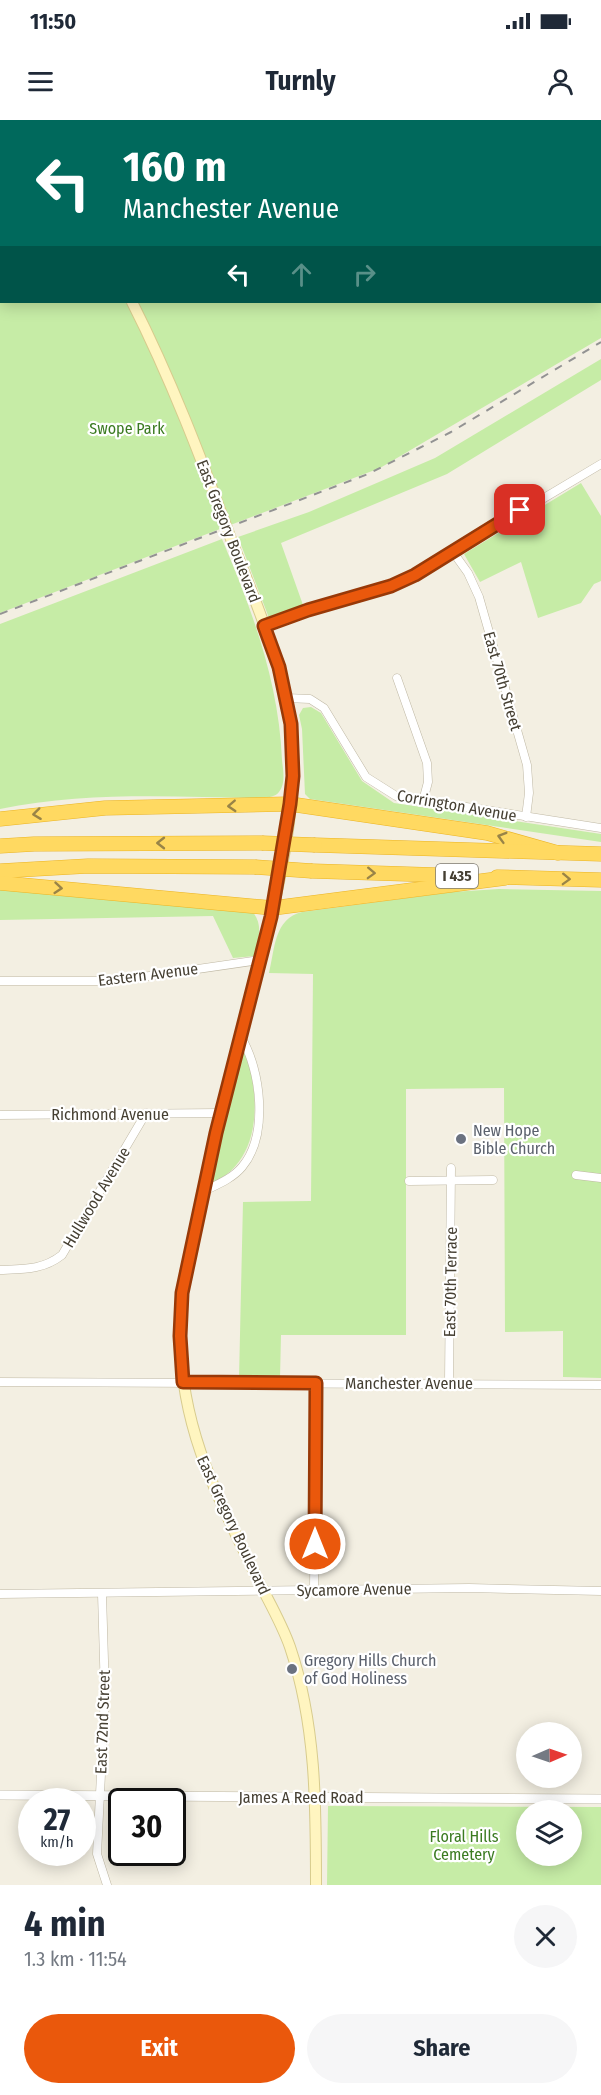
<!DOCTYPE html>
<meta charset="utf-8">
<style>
:root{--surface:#fff;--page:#f6f6f7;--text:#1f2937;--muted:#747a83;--accent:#ea580c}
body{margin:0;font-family:"Fira Sans Condensed",sans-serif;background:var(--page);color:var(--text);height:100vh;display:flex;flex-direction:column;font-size:22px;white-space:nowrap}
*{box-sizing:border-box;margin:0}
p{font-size:20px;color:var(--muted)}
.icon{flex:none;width:33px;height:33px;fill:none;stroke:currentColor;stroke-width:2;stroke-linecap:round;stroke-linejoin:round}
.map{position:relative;height:1765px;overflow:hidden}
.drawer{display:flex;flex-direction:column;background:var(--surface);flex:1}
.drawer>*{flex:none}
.hud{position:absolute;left:0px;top:0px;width:602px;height:183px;box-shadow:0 3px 15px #0003;background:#00695c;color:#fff;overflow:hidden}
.needle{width:39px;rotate:88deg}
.controls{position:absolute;left:516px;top:1602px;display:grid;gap:12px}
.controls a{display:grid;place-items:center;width:66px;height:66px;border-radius:50%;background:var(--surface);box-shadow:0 3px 15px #0003;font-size:30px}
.speed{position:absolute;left:18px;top:1668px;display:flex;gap:12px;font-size:30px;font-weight:700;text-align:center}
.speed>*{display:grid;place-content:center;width:78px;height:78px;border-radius:50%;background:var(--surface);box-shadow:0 3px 15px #0003;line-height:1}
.speed small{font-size:15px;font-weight:400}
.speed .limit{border:3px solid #111;border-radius:9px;background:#fff;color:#111}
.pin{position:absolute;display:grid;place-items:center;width:51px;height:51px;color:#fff;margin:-26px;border-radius:12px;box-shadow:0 3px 9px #0006}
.me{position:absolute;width:66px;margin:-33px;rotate:0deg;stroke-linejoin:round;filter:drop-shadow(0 0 4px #0008)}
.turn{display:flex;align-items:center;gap:21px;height:126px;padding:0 24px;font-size:27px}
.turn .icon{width:78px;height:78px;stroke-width:2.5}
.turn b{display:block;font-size:42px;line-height:51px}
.lanes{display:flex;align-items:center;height:57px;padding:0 24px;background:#0003;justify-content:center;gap:30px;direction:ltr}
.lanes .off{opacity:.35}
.round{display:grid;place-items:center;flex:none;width:63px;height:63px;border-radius:32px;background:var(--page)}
.head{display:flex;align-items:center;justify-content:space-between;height:102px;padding:0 24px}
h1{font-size:36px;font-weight:700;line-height:45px}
.primary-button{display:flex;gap:12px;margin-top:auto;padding:12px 24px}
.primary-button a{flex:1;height:69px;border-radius:36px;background:var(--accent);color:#fff;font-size:24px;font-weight:700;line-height:69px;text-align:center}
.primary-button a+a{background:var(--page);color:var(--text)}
.status{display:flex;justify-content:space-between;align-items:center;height:42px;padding:0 30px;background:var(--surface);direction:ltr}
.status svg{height:16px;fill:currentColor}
header{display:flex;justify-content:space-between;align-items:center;height:78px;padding:0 24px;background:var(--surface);font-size:27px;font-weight:700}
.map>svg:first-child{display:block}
.green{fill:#c6eca6;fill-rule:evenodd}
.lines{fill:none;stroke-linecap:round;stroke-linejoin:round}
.minor-casing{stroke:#bfb8a4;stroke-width:9}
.tertiary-casing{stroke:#bfb8a4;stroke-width:10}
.secondary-casing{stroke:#d7cb8d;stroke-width:12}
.motorway-casing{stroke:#ebb424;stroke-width:15}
.minor{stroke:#fff;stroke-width:8}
.tertiary{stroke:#fff;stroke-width:9}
.secondary{stroke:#fff5c0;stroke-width:10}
.motorway{stroke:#ffd961;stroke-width:14}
.rail{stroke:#939393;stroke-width:2;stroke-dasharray:8 8;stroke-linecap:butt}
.motorway-bridge-casing{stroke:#ebb424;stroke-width:15;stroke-linecap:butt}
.motorway-bridge{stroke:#ffd961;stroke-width:14}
.oneway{stroke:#998447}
.route-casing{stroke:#983908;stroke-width:15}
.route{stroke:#ea580c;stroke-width:10}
.worship-dot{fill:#6b7280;stroke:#fff;stroke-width:2}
.labels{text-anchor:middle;stroke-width:4.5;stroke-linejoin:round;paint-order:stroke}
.shield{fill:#fff;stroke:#7d7970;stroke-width:1.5}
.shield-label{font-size:15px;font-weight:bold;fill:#453f32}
.park-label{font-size:16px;fill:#3b7b21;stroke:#fff}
.street-label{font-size:16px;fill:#453f32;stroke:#fff}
.worship-label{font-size:16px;fill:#5b616d;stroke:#fff;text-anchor:start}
</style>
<div class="status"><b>11:50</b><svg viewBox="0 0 49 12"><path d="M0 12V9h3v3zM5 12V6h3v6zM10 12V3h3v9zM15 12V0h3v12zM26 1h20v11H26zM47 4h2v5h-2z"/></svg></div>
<header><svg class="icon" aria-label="menu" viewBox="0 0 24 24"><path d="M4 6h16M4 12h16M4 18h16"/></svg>Turnly<svg class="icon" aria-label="person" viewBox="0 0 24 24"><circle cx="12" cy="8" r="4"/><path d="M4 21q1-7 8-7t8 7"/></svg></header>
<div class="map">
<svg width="601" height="1765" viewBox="0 0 601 1765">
<rect width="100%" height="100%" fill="#f3efe2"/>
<g class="green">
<path d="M 0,0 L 601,0 L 601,218 L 380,348 L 0,493 ZM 2,2 L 600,2 L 600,182 L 2,182 Z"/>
<path d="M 601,239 L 601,260 L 447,354 L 281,423 L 303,485 L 269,498 L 238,417 L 309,392 L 435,338 Z"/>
<path d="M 581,363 L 601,396 L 601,461 L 594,464 L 581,483 L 538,498 L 521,442 L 480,462 L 464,434 Z"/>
<path d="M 222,419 C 252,490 279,562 282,640 C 283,650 286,663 279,672 C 275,677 269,677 263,678 C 175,677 86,671 0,689 L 0,504 Z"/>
<path d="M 311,587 L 321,593 L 362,661 L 394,683 L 601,714 L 601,722 L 310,679 L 305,674 L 302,609 L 299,595 L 303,588 Z"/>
<path d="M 0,769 L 252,791 C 264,805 258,819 255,836 L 233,838 L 213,796 L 0,800 Z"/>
<path d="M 499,769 L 601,771 L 601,1258 L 563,1257 L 563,1211 L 505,1212 L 504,968 L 406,969 L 406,1215 L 281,1215 L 280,1258 L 239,1259 L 243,1082 L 311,1081 L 313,854 L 269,853 C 275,828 274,799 302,792 L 452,772 Z"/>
<path d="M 244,929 C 261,973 263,1042 211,1063 L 209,1060 L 240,932 Z"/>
<path d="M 328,1686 L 601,1687 L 601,1765 L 327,1765 ZM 526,1690 L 572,1690 L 572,1736 L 526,1736 Z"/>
</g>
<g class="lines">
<defs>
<g id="minor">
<path d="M 453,432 L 468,453 L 479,477 L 527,645 L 529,673 L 526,697"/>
<path d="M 264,506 C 314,487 367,478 415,455 L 601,344"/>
<path d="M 397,558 L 427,643 L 428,662 L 423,681"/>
<path d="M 286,578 L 310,579 L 324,588 L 366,657 L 396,676 L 601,708"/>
<path d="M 0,861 L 115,861 L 260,840"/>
<path d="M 0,995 L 220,993"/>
<path d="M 576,1055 L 601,1058"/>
<path d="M 409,1061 L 493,1060"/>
<path d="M 202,1072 C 216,1065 232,1059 242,1047 C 269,1015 261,950 241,917"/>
<path d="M 0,1150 C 24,1149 43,1150 62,1135 L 146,993"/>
<path d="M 0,1262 L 601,1265"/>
<path d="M 449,1263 L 451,1048"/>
<path d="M 314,1469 L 316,1263"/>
<path d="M 0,1474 L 469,1468 L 601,1471"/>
<path d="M 102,1474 L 105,1574 L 97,1734 L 107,1765"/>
</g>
<path id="tertiary" d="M 0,1675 L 601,1679"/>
<g id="secondary">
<path d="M 62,0 L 62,2"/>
<path d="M 132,182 C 171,259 201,338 231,419 C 261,496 297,573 293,658 C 289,743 263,827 243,910 C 225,979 206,1048 193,1119 C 186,1152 179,1184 180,1218 C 182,1313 218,1377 258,1460 C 269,1482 282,1504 290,1527 C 316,1604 316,1684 316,1765"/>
</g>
<g id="motorway">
<path d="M 0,699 L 105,688 L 290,684 L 487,713 L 558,733"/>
<path d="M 315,725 L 601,734"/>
<path d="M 0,726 L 34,724 L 262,723"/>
<path d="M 0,751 L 88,746 L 255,747"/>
<path d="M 312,751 L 469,756"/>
<path d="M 497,757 L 601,760"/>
<path d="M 0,763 L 273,788 L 505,758"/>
</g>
</defs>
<use href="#minor" class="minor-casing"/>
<use href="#tertiary" class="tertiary-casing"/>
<use href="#secondary" class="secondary-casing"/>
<use href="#motorway" class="motorway-casing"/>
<use href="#minor" class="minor"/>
<use href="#tertiary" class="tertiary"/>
<use href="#secondary" class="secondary"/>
<use href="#motorway" class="motorway"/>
<path class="rail" d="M 0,494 L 368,354 L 451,312 L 601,222"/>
<defs>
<g id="motorway-bridge">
<path d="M 262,723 L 315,725"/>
<path d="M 255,747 L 312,751"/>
</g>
</defs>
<use href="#motorway-bridge" class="motorway-bridge-casing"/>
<use href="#motorway-bridge" class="motorway-bridge"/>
</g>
<defs><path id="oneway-chevron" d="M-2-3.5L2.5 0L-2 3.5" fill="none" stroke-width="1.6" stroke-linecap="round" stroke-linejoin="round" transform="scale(1.5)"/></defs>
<g class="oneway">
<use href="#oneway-chevron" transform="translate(232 686) rotate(177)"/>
<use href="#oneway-chevron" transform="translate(37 694) rotate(173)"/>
<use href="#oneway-chevron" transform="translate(502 717) rotate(-164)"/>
<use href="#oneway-chevron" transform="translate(161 723) rotate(180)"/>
<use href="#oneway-chevron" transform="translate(371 753) rotate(2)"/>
<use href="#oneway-chevron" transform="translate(566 759) rotate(2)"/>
<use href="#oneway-chevron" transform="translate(58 768) rotate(5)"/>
</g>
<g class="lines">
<defs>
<path id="route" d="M 315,1424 L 316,1263 L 183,1262 L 180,1216 L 182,1173 L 216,1013 L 271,797 L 290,684 L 293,656 L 291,604 L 279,547 L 264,506 L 308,490 L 391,466 L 415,455 L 520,390"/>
</defs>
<use href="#route" class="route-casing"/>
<use href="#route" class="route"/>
</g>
<g class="worship-dot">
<circle cx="461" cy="1019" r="6"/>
<circle cx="292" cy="1549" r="6"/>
</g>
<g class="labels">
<rect class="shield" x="436" y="744" width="42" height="24" rx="4.5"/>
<g class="shield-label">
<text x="457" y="761">I 435</text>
</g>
<g class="park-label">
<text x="127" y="314">Swope Park</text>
<text x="464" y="1722">Floral Hills<tspan x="464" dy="18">Cemetery</tspan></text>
</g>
<g class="street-label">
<text transform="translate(229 411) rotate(69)" y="6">East Gregory Boulevard</text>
<text transform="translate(503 561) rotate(74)" y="6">East 70th Street</text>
<text transform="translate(457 685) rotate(10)" y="6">Corrington Avenue</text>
<text transform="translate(148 854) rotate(-7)" y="6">Eastern Avenue</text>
<text x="110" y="1000">Richmond Avenue</text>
<text transform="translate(96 1077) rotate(-59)" y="6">Hullwood Avenue</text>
<text transform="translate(450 1162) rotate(-89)" y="6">East 70th Terrace</text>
<text x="409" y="1269">Manchester Avenue</text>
<text transform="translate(234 1405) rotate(65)" y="6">East Gregory Boulevard</text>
<text transform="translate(354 1469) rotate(-1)" y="6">Sycamore Avenue</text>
<text transform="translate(102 1602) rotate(-88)" y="6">East 72nd Street</text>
<text x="301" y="1683">James A Reed Road</text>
</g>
<g class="worship-label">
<text x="473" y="1016">New Hope<tspan x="473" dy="18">Bible Church</tspan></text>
<text x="304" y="1546">Gregory Hills Church<tspan x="304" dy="18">of God Holiness</tspan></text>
</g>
</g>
</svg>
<div class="controls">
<a><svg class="needle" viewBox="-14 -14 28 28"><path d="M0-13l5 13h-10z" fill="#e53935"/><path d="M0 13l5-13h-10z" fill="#747a83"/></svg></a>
<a><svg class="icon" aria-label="layers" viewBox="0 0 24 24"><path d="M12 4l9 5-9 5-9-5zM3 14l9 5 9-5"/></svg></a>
</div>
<div class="speed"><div>27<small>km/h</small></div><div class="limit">30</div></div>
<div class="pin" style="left:520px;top:390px;background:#d93025"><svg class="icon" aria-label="arrive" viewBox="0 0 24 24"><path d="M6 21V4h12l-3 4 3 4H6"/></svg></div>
<svg class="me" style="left:315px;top:1424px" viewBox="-20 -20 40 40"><circle r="17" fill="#ea580c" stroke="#fff" stroke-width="3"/><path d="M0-11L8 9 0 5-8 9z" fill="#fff"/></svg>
<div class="hud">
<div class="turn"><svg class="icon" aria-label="left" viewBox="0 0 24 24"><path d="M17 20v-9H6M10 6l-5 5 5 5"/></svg><div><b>160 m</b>Manchester Avenue</div></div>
<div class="lanes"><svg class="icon" aria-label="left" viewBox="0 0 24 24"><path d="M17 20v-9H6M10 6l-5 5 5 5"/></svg><svg class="icon off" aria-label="ahead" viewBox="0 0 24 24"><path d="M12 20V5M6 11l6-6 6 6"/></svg><svg class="icon off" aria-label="right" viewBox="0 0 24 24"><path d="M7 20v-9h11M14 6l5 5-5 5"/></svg></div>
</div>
</div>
<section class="drawer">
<div class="head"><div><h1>4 min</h1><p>1.3 km · 11:54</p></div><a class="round"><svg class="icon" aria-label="close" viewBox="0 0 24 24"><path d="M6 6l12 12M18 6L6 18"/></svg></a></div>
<div class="primary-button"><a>Exit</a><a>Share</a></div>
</section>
